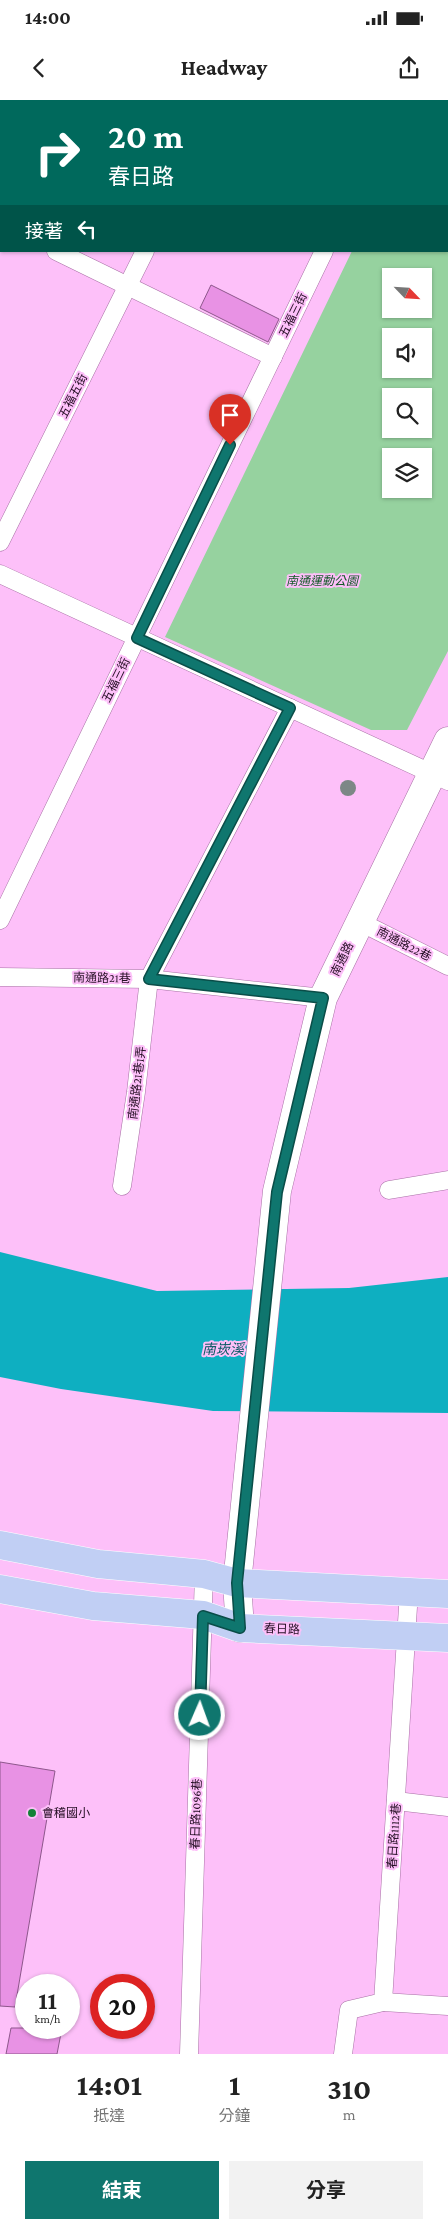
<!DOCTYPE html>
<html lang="zh-TW">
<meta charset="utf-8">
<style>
:root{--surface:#fff;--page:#f2f2f2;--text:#222;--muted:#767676;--accent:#0f766e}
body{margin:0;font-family:"Crimson Pro","Noto Sans TC",serif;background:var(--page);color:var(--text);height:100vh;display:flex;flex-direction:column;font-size:19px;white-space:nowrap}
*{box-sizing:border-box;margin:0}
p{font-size:16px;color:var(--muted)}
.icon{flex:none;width:28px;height:28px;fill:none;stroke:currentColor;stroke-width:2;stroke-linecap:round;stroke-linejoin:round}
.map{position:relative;height:1954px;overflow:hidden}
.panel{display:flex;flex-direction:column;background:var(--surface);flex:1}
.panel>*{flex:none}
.hud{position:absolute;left:0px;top:0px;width:449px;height:152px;box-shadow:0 1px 4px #0004;background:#00695c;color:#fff;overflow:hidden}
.needle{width:32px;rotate:115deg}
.buttons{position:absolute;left:382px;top:168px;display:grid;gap:10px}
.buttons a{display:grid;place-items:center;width:50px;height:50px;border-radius:0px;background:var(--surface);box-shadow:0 1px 4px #0004;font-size:25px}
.speed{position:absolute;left:15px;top:1874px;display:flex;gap:10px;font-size:25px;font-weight:700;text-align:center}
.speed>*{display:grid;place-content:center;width:65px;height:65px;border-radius:50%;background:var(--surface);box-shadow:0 1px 4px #0004;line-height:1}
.speed small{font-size:12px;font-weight:400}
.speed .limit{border:8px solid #d22;background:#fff;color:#111}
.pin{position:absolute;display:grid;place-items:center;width:42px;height:42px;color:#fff;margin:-51px -21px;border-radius:50% 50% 50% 0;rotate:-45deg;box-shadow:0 0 5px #0007}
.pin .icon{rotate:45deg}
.me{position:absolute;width:55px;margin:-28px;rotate:2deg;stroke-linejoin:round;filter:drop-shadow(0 0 4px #0008)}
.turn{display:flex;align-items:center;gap:18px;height:105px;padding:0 25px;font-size:22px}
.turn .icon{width:65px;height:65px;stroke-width:2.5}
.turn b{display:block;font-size:35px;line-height:42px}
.then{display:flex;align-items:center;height:48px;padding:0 25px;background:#0003;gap:10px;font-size:19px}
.eta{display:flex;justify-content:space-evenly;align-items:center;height:85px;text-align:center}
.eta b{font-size:30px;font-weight:700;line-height:35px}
.button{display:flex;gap:10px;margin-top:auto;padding:10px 25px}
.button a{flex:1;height:58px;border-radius:0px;background:var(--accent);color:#fff;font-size:20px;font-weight:700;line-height:58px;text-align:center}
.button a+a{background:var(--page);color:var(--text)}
.status{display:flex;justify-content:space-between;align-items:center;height:35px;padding:0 25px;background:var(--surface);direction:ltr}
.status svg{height:14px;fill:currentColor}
header{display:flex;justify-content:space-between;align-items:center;height:65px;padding:0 25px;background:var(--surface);font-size:22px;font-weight:700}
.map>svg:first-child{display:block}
.green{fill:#96d29f;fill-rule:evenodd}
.water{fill:#0eafc1}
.building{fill:#e892e4;stroke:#8d578b}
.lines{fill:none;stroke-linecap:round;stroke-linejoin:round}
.lane-casing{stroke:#a870a5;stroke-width:19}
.street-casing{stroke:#a870a5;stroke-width:29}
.primary-casing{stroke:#fff;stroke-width:29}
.lane{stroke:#fff;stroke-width:18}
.street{stroke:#fff;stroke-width:28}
.primary{stroke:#c1cff4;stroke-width:28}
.tree{fill:#7c8786}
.route-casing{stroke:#0a4d48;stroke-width:12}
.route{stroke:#0f766e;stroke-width:9}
.poi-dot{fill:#148138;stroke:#fdc0f9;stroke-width:2}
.labels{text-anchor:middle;stroke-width:4;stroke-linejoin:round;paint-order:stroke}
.street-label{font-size:12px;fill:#250f24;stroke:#fdc0f9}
.park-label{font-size:12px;font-style:italic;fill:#125927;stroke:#fdc0f9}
.poi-label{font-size:12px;fill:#250f24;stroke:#fdc0f9;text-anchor:start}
.water-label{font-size:14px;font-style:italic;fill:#0b5a64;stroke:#fdc0f9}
</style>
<div class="status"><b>14:00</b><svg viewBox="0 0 49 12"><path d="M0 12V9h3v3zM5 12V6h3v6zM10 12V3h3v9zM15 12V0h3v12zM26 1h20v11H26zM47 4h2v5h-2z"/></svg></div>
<header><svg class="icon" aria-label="back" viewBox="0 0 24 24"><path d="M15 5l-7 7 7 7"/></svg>Headway<svg class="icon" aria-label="share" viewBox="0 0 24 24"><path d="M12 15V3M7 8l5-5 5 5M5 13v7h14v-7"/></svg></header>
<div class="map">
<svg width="448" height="1954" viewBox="0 0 448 1954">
<rect width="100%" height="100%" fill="#fdc0f9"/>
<path class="green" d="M 448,19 L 448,551 L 407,630 L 371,630 L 165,537 L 352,151 L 448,151 ZM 391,176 L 424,176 L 424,209 L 391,209 ZM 391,236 L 424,236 L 424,269 L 391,269 ZM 391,296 L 424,296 L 424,329 L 391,329 ZM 391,356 L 424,356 L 424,389 L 391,389 Z"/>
<path class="water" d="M 0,1152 L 157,1191 L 349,1188 L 448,1177 L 448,1313 L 213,1311 L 61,1289 L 0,1277 Z"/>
<g class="building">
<path d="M 211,185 L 279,219 L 268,242 L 200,208 Z"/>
<path d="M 0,1662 L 55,1671 L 15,1907 L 0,1906 Z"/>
<path d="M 11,1928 L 62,1928 L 57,1954 L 6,1954 Z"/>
</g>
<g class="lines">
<defs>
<g id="lane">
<path d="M 53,1 L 53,0"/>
<path d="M 220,1 L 221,0"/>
<path d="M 396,1 L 397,0"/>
<path d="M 0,108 L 1,106"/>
<path d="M 0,124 L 1,125"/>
<path d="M 56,151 L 273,257"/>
<path d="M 0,442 L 145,151"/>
<path d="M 0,474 L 448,681"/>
<path d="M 0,820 L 324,151"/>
<path d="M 360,822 L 448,866"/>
<path d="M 0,877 L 149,879 L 323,898"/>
<path d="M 122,1086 L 136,992 L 149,879 L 290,608"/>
<path d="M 389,1090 L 448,1080"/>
<path d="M 396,1701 L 448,1707"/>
<path d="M 383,1902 L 448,1906"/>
<path d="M 189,1954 L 204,1474"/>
<path d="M 343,1954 L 349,1910 L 383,1902 L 409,1491"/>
</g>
<path id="street" d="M 240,1528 L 237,1483 L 277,1091 L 323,898 L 448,641"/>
<g id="primary">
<path d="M 0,1445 L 98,1464 L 204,1474 L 237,1483 L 448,1494"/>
<path d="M 0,1489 L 93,1506 L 203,1515 L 240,1528 L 448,1538"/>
</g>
</defs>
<use href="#lane" class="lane-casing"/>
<use href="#street" class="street-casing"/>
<use href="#primary" class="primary-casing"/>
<use href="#lane" class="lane"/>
<use href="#street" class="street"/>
<use href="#primary" class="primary"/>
</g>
<circle class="tree" cx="348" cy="688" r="8"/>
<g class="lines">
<defs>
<path id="route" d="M 200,1615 L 203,1516 L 240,1528 L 237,1483 L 277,1092 L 323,898 L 149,879 L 290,608 L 137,538 L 230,345"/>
</defs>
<use href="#route" class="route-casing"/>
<use href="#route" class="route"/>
</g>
<circle class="poi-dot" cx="32" cy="1713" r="5"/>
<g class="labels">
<g class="street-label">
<text transform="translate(293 215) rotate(-64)" y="4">五福三街</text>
<text transform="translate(73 296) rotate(-63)" y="4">五福五街</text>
<text transform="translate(116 580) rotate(-64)" y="4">五福三街</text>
<text transform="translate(404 844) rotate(27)" y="4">南通路22巷</text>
<text transform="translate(342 859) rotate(-64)" y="4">南通路</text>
<text transform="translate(102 878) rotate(1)" y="4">南通路21巷</text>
<text transform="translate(137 983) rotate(-83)" y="4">南通路21巷1弄</text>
<text transform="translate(282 1529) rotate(2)" y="4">春日路</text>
<text transform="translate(196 1714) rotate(-88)" y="4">春日路1096巷</text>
<text transform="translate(394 1736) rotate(-86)" y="4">春日路1112巷</text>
</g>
<g class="park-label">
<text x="322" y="485">南通運動公園</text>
</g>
<g class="poi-label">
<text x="42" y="1717">會稽國小</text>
</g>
<g class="water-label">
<text transform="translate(223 1249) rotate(-1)" y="5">南崁溪</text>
</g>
</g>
</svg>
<div class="buttons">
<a><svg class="needle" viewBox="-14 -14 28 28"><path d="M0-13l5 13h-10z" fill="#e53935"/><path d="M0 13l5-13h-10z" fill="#767676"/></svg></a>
<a><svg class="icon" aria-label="sound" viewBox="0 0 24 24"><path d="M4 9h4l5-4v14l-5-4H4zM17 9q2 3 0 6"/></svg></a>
<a><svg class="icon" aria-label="search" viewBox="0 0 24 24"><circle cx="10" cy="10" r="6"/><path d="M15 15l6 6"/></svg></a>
<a><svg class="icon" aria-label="layers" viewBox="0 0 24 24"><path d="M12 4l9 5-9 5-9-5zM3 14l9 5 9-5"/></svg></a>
</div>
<div class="speed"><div>11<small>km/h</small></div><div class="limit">20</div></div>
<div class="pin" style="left:230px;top:345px;background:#d93025"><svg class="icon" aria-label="arrive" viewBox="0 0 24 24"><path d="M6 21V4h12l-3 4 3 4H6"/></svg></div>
<svg class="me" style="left:200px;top:1615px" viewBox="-20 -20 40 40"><circle r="17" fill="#0f766e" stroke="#fff" stroke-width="3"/><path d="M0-11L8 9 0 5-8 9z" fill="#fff"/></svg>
<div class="hud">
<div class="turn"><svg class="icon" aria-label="right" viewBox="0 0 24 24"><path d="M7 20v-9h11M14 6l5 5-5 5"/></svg><div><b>20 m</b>春日路</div></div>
<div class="then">接著<svg class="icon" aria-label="left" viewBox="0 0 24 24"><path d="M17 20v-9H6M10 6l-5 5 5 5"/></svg></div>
</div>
</div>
<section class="panel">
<div class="eta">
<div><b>14:01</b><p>抵達</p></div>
<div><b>1</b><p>分鐘</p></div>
<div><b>310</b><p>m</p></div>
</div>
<div class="button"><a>結束</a><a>分享</a></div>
</section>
